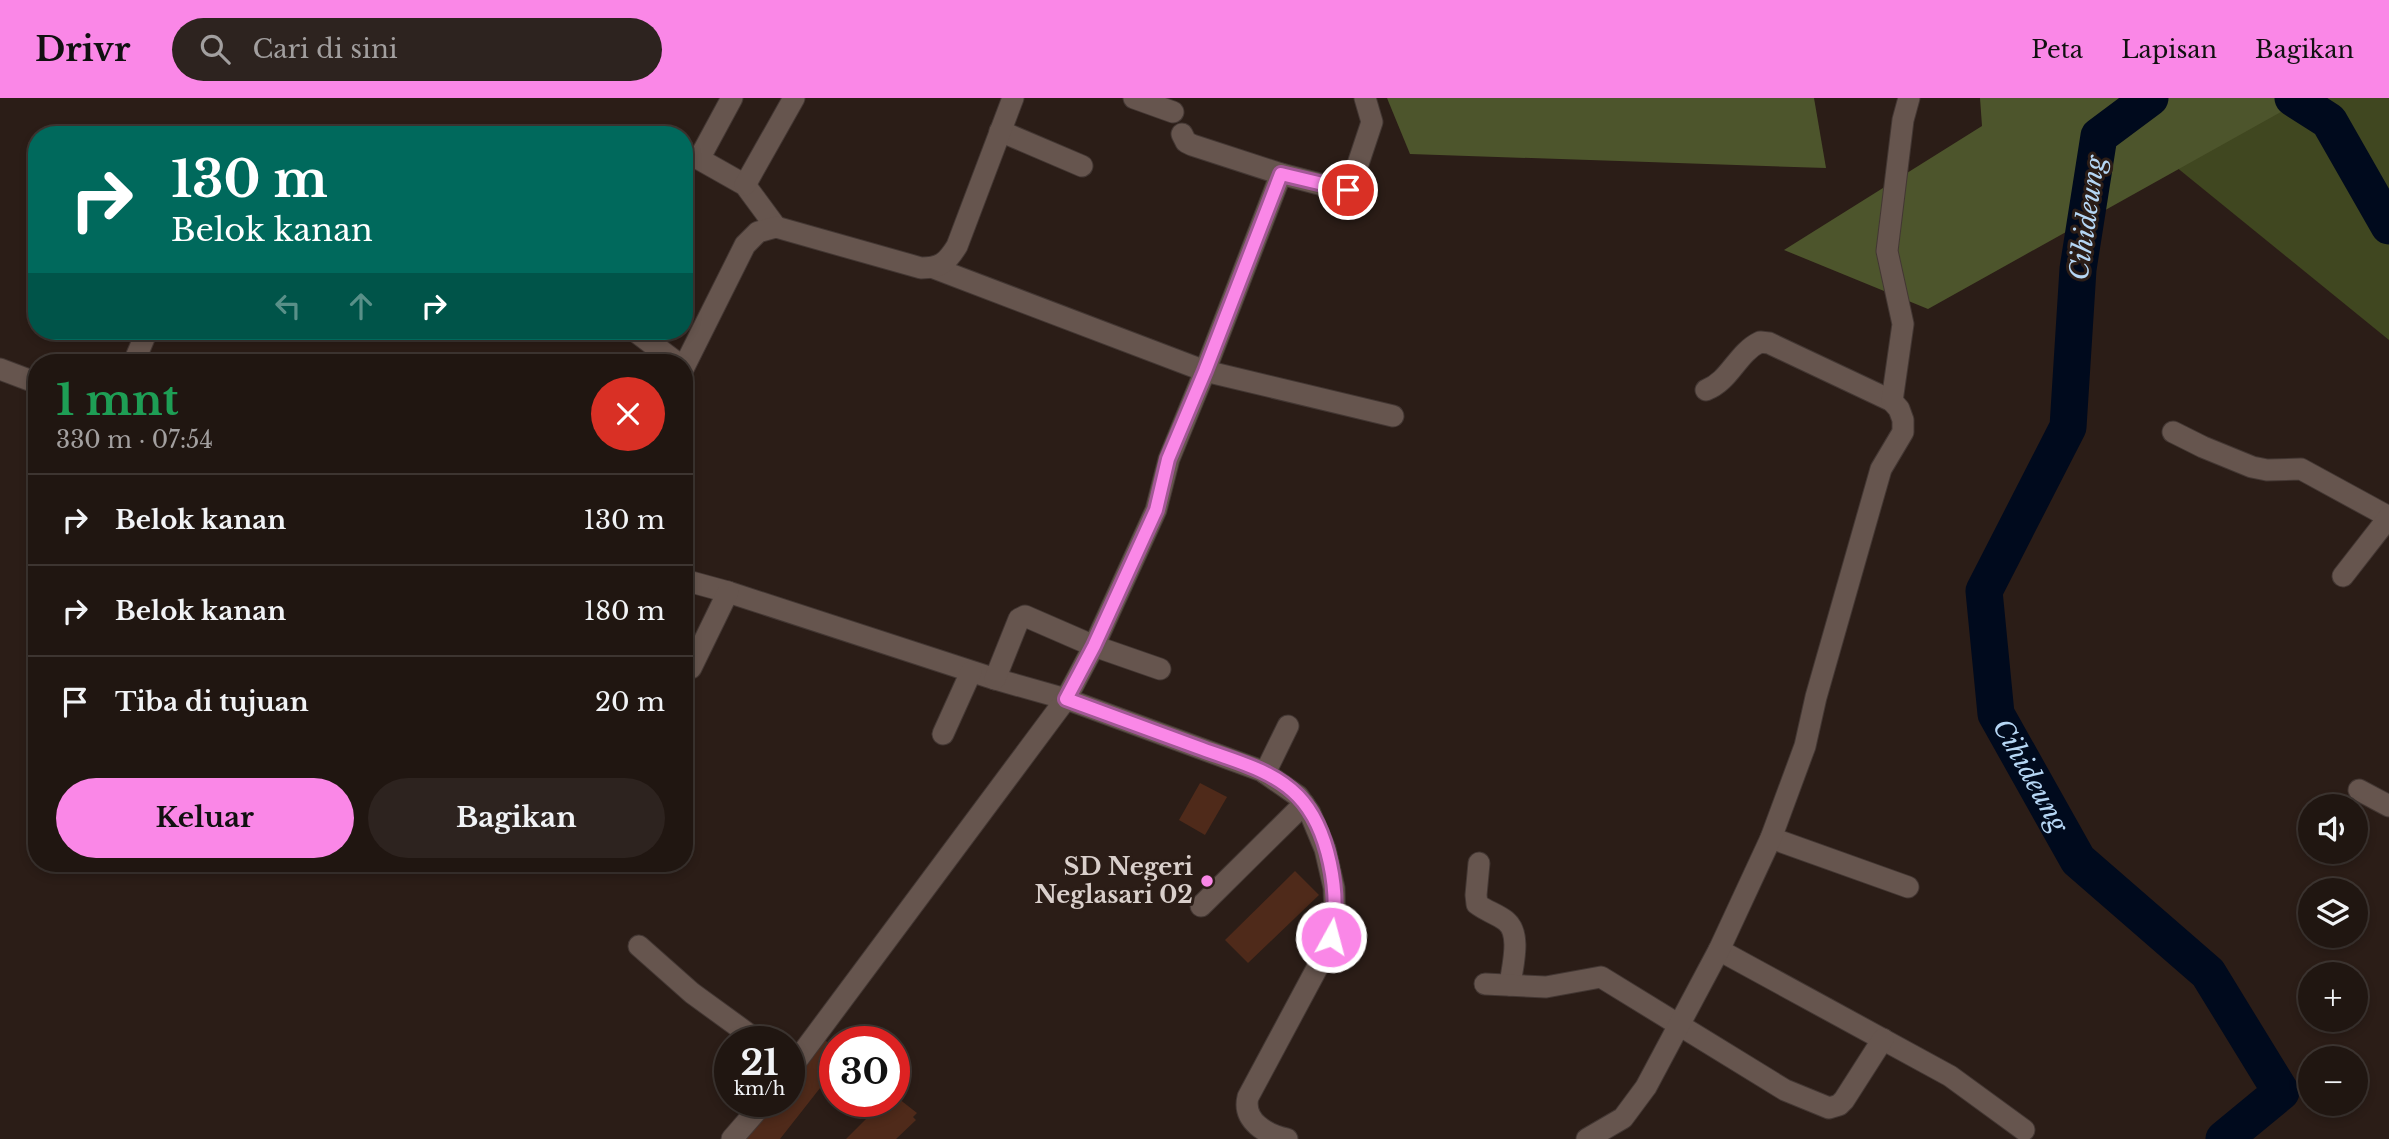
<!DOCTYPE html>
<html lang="id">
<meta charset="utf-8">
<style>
:root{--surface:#201611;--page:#2d231f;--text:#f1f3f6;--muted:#a29f9f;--line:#3d3531;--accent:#fa87e7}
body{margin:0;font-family:"Libre Baskerville",serif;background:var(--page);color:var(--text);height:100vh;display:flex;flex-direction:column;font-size:26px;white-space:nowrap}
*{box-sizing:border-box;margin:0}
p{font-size:23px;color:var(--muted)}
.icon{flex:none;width:38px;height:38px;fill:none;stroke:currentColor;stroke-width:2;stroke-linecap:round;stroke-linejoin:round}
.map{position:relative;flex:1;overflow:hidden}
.details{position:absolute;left:28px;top:256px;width:665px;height:518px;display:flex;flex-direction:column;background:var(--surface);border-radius:28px;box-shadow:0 4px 10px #0003,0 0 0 2px var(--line)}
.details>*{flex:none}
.top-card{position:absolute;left:28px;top:28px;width:665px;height:214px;border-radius:28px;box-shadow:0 4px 10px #0003,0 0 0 2px var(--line);background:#00695c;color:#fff;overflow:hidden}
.tools{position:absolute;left:2298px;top:696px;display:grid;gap:14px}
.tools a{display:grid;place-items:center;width:70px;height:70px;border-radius:50%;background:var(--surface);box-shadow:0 4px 10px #0003,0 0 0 2px var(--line);font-size:35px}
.speed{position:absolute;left:714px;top:928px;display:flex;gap:14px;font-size:35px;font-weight:700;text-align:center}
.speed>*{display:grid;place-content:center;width:91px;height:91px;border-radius:50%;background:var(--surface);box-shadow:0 4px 10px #0003,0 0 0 2px var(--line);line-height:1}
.speed small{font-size:18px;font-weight:400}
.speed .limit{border:10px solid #d22;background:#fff;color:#111}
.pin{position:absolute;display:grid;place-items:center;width:60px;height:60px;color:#fff;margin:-30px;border:4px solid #fff;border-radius:50%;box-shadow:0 2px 7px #0007}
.me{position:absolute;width:77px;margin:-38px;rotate:7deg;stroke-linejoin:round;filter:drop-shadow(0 0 5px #0008)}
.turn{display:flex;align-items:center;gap:24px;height:147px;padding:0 28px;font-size:32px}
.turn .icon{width:91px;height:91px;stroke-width:2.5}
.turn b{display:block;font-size:49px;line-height:60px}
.lanes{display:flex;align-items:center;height:66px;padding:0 28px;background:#0003;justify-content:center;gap:35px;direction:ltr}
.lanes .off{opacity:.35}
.round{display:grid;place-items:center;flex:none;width:74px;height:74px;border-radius:37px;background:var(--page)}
.summary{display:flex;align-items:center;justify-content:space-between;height:119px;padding:0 28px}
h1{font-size:42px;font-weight:800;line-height:52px;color:#1e9e55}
.action{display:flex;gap:14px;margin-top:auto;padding:14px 28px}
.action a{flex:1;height:80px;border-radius:42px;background:var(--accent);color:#111;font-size:28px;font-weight:800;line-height:80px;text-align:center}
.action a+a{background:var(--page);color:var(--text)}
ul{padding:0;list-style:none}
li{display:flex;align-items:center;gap:21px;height:91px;padding:0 28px;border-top:2px solid var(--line)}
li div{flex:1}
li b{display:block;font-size:26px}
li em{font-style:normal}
header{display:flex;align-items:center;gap:42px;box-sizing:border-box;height:98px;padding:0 35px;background:var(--accent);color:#111}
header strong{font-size:33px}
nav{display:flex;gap:38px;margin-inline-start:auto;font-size:24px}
.search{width:490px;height:63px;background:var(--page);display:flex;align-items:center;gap:18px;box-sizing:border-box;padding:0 24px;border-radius:38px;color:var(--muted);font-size:26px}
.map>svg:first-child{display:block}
.green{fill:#404720}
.forest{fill:#4d552c}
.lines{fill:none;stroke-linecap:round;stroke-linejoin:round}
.river{stroke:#000a1d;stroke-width:37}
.building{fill:#4f2a1a}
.minor-casing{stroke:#433733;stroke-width:23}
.minor{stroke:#66554e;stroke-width:21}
.route-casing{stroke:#a25896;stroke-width:18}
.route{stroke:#fa87e7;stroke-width:12}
.poi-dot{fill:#fa87e7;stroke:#2b1d17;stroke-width:2.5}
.labels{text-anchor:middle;stroke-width:6;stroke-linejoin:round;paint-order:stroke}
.poi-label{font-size:24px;font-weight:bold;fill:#d9cfcb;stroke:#2b1d17;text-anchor:end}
.water-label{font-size:26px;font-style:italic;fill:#b5d6f4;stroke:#2b1d17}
</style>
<header>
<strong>Drivr</strong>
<div class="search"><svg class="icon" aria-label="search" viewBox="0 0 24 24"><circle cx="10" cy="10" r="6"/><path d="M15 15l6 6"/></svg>Cari di sini</div>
<nav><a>Peta</a><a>Lapisan</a><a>Bagikan</a></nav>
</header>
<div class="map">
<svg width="2389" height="1041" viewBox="0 0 2389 1041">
<rect width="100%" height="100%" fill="#2b1d17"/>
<path class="green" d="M 2149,0 L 2389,0 L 2389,242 L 2122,25 Z"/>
<g class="forest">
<path d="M 1387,0 L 1814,0 L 1826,70 L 1410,56 Z"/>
<path d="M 1980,0 L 2306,0 L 1928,211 L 1784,152 L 1982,28 Z"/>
</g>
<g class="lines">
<g class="river">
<path id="s1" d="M 2150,0 L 2099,38 L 2078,171 L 2068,329 L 1984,493 L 1996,616 L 2078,762 L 2208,875 L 2281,994 L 2224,1041"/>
<path d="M 2293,0 L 2329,23 L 2389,128"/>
</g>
</g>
<g class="building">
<path d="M 1200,685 L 1227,699 L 1205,737 L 1179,722 Z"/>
<path d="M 1295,773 L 1319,797 L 1248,865 L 1225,842 Z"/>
<path d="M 821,939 L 835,950 L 835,993 L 824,985 L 780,1041 L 740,1041 L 771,1003 L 789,1003 L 789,980 Z"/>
<path d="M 894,997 L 917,1015 L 913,1019 L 916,1022 L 896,1041 L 846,1041 L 868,1019 L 847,1003 L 894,1003 Z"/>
</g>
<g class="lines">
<defs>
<g id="minor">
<path d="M 732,0 L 699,61 L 745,87 L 776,129"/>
<path d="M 1134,0 L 1173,14"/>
<path d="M 1000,33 L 1082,68"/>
<path d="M 1182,36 L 1186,44 L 1192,47 L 1281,76 L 1346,93 L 1351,87 L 1372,24 L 1365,0"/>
<path d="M 745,87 L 794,0"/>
<path d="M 934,170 L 1205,273 L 1393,318"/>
<path d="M 635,233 L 676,264"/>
<path d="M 134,264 L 147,233"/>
<path d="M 684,269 L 745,147 L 758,134 L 776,129 L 921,170 C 941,170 947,164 957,148 L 1013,0"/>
<path d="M 0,271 L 37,285"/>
<path d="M 1706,292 C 1730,283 1737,255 1760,244 L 1769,245 L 1892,303"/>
<path d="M 2173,334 L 2203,349 L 2252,369 L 2267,372 L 2301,371 L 2389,419"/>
<path d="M 2343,478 L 2389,419"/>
<path d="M 684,482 L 728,494 L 995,581 L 1066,601 L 1262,673 L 1298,698 L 1310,715 L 1325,751 L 1334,790 L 1335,823 L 1323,859 L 1248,999 C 1242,1023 1267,1037 1287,1041"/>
<path d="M 691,570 L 728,494"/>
<path d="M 995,581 L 1019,521 L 1025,518 L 1094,548 L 1160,571"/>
<path d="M 943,636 L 971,574"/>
<path d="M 1265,675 L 1288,628"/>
<path d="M 2359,692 L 2389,708"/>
<path d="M 1771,740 L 1908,789"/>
<path d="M 1479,765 L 1476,797 L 1477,806 C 1486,813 1497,816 1506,823 C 1522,836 1512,869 1510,887"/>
<path d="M 1201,808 L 1304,706"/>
<path d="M 639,848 L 692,895 L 758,943"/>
<path d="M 1719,852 L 1950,978 L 2024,1032"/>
<path d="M 1485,886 L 1546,889 L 1601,879 L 1785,992 L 1829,1010 L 1839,1007 L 1844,1002 L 1883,941"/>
<path d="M 789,973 L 1066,601 L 1094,548 L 1156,412 L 1169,361 L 1205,273 L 1281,76"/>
<path d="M 732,1041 L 765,1003"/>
<path d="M 1587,1041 L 1623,1020 L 1646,989 L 1719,852 L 1771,740 L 1805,648 L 1816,599 L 1881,371 L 1903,334 L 1903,322 L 1899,311 L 1892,303 L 1903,226 L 1887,153 L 1903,22 L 1909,0"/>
</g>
</defs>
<use href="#minor" class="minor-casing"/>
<use href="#minor" class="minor"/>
</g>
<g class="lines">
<defs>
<path id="route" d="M 1331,839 C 1341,797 1329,730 1298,698 C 1272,671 1231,662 1197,649 C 1154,633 1110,617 1066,601 L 1094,548 L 1156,412 L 1168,361 L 1205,273 L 1281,76 L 1348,92"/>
</defs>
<use href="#route" class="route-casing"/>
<use href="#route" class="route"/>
</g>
<circle class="poi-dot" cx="1207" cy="783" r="7"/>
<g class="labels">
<g class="poi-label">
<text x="1193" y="777">SD Negeri<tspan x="1193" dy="28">Neglasari 02</tspan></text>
</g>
<g class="water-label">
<text transform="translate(2087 120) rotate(-82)" y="9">Cihideung</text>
<text dy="9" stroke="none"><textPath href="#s1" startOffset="735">Cihideung</textPath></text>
</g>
</g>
</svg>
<div class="tools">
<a><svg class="icon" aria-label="sound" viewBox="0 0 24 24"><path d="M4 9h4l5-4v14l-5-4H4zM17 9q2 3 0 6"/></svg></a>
<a><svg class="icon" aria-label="layers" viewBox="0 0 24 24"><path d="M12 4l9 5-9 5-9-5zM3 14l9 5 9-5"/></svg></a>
<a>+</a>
<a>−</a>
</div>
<div class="speed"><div>21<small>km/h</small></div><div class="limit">30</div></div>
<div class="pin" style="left:1348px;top:92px;background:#d93025"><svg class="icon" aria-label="arrive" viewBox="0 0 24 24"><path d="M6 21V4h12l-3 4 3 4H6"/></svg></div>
<svg class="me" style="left:1331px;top:839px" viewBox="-20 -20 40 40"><circle r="17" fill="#fa87e7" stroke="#fff" stroke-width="3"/><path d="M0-11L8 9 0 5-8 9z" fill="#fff"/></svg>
<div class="top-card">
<div class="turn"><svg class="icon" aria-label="right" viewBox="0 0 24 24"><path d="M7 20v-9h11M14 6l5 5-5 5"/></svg><div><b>130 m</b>Belok kanan</div></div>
<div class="lanes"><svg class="icon off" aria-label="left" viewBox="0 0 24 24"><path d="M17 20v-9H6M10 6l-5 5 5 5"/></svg><svg class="icon off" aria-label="ahead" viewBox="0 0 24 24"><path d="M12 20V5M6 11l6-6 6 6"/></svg><svg class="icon" aria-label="right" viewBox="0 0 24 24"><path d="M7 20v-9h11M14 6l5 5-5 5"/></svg></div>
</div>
<section class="details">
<div class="summary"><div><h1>1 mnt</h1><p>330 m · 07:54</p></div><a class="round" style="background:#d93025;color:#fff"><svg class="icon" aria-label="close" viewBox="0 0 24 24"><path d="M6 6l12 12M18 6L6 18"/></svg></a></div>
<ul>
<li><svg class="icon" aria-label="right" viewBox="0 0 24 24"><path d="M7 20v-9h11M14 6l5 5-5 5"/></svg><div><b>Belok kanan</b></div><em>130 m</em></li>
<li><svg class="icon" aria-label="right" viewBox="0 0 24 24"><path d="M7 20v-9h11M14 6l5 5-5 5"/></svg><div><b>Belok kanan</b></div><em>180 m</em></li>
<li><svg class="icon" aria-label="arrive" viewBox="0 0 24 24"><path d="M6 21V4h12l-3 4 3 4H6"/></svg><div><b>Tiba di tujuan</b></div><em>20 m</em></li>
</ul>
<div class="action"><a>Keluar</a><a>Bagikan</a></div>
</section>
</div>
